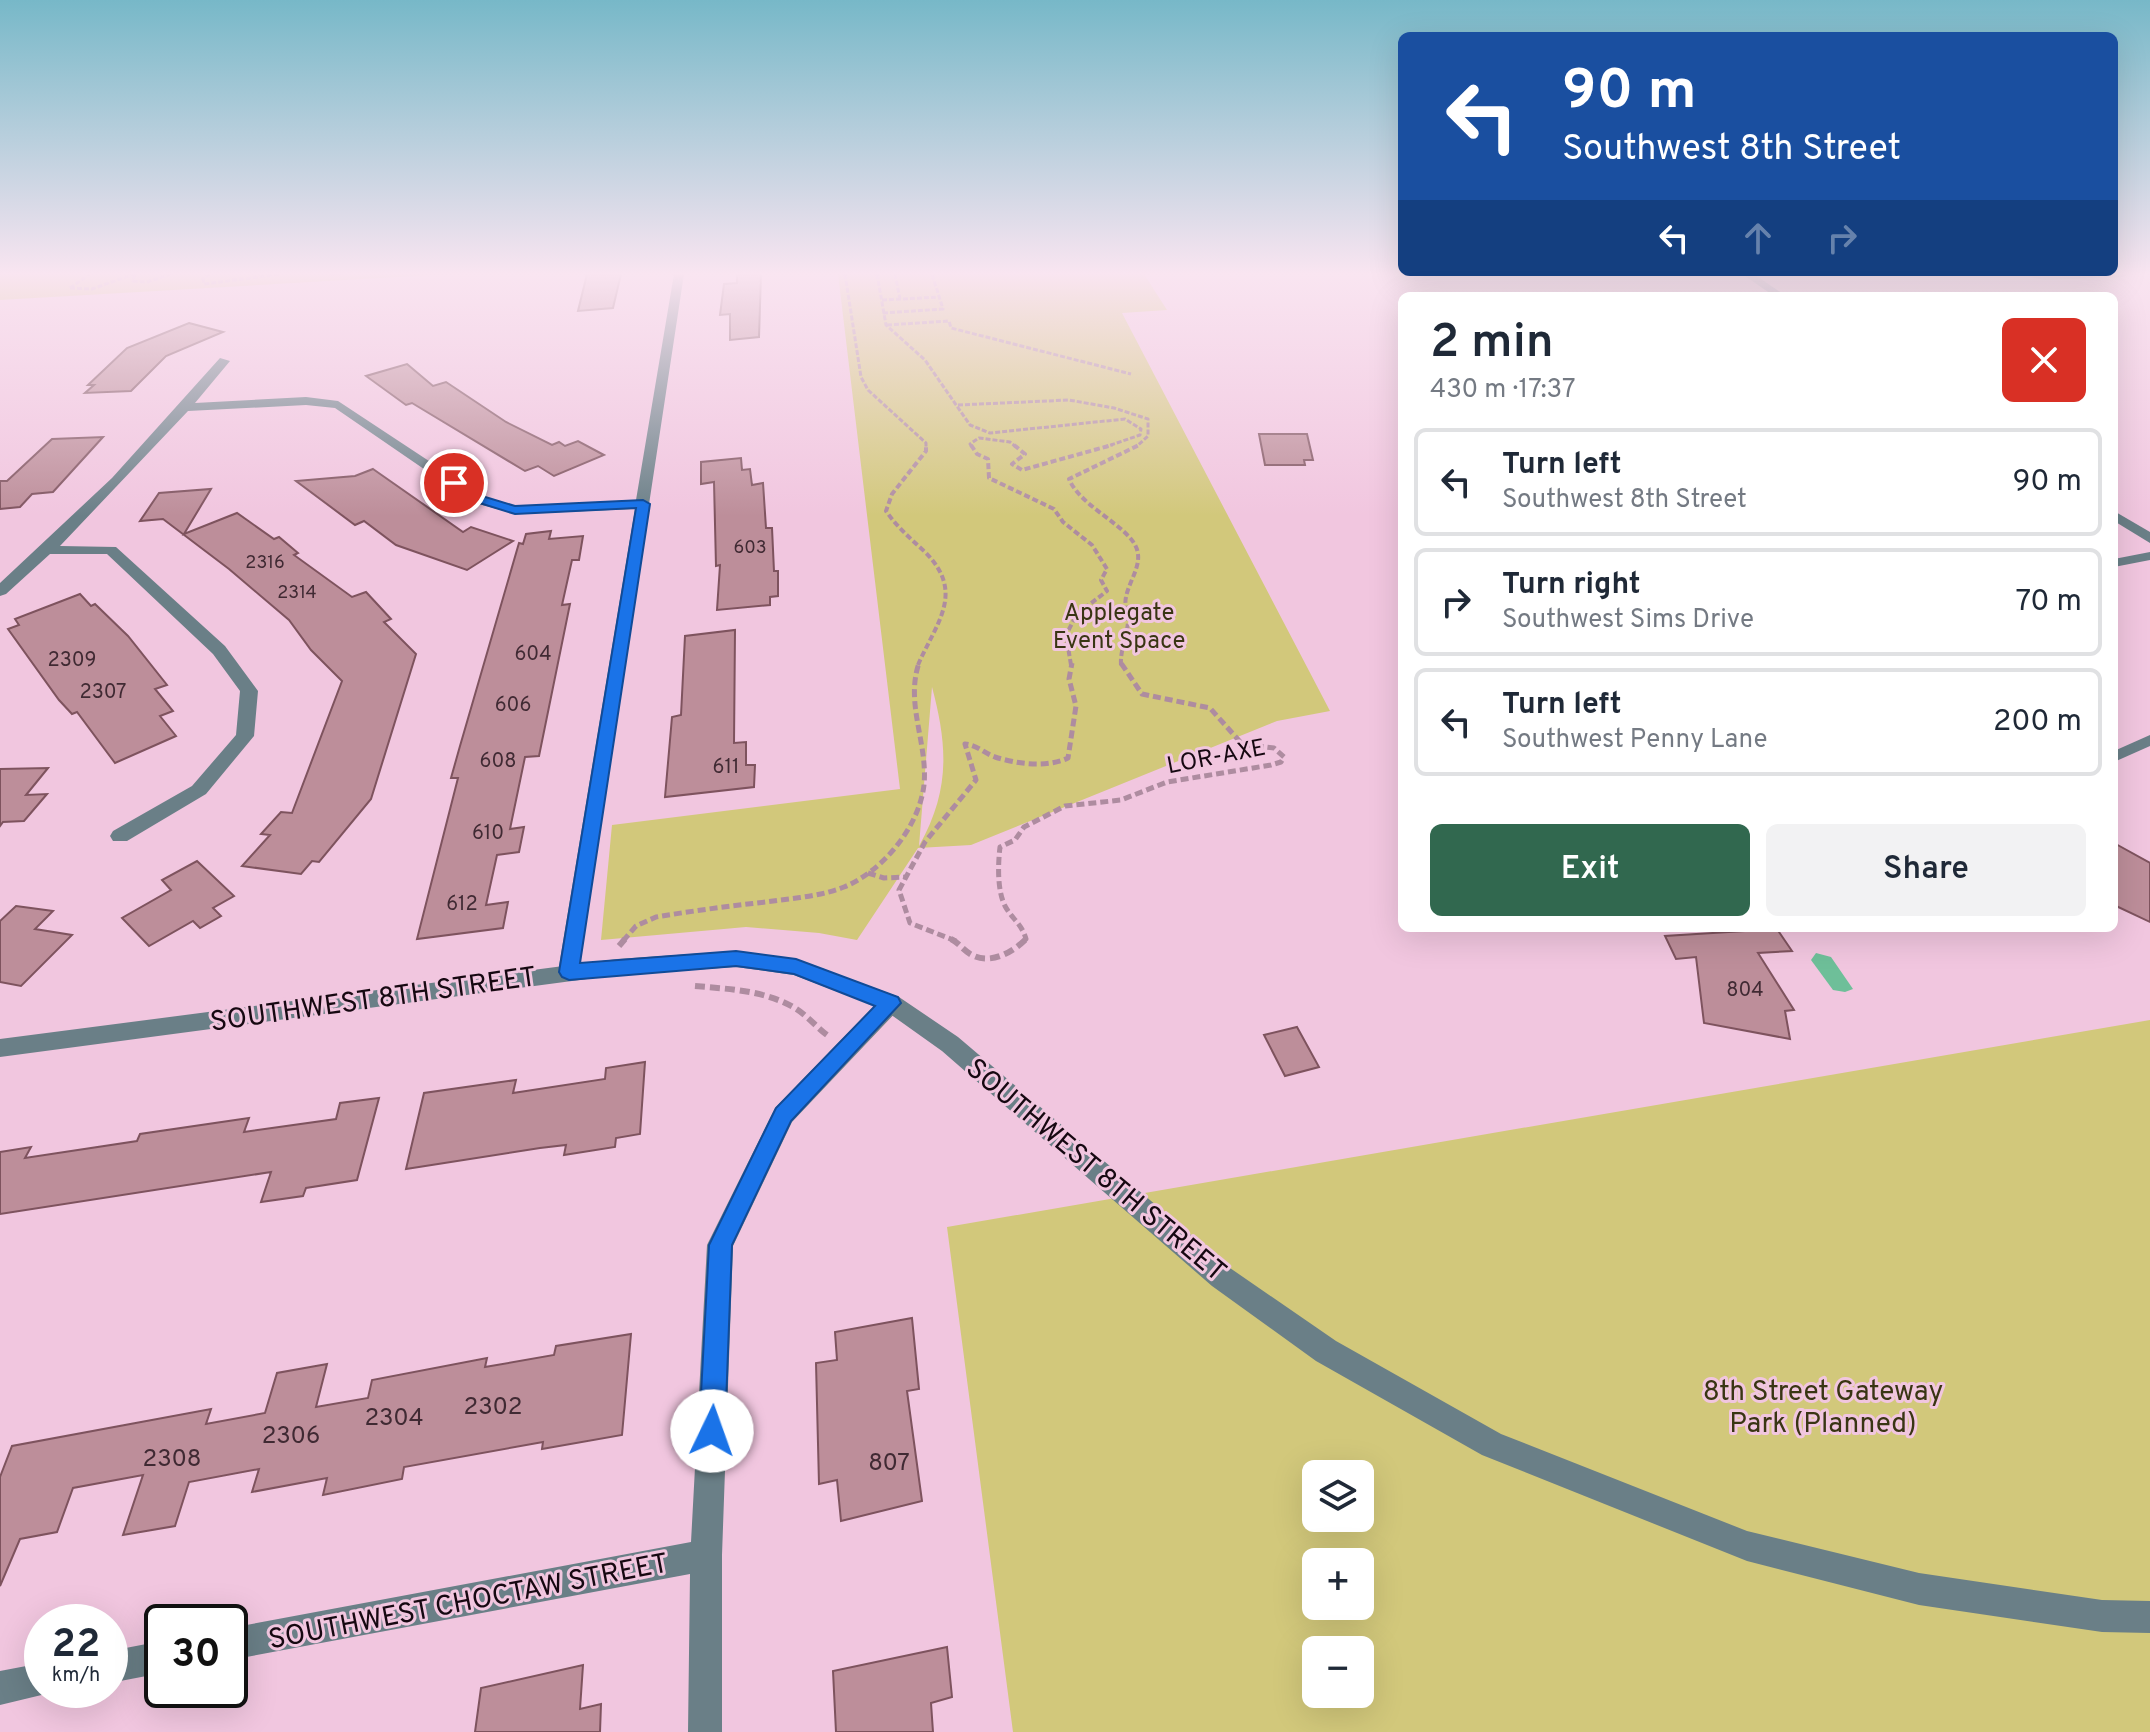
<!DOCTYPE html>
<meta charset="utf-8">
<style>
:root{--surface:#fff;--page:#f2f2f3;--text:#1f2937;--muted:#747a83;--line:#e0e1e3;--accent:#31684f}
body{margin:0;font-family:Overpass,sans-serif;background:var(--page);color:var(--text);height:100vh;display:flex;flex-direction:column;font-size:30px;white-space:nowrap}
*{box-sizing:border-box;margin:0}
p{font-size:26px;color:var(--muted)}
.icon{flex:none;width:44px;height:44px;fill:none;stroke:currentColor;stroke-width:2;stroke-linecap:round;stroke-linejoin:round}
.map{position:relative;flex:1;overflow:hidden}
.side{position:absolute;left:1398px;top:292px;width:720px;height:640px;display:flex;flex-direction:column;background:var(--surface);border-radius:12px;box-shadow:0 8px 32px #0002}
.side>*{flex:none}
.hud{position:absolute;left:1398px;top:32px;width:720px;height:244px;border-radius:12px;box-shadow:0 8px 32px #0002;background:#1a4fa0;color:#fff;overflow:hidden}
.buttons{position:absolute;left:1302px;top:1460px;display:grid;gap:16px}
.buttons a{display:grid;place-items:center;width:72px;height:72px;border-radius:12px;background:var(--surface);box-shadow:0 8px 32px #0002;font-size:40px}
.speed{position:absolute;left:24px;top:1604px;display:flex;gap:16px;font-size:40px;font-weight:700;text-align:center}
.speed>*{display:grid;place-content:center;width:104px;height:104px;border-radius:50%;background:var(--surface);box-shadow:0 8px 32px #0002;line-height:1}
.speed small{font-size:20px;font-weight:400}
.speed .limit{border:4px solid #111;border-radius:12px;background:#fff;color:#111}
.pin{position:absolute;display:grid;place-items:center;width:68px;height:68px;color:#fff;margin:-34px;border:4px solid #fff;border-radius:50%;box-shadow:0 2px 8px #0007}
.me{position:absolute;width:88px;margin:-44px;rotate:3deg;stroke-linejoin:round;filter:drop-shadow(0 0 6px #0008)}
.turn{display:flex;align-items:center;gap:28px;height:168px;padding:0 32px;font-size:36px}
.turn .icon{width:104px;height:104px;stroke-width:2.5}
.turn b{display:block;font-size:56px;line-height:68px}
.lanes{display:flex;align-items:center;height:76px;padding:0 32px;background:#0003;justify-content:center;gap:40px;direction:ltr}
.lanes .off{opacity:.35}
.round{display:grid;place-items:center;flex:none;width:84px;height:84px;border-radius:12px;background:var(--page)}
.overview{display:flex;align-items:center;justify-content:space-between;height:136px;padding:0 32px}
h1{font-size:48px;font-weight:600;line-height:60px}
.cta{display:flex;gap:16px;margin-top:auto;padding:16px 32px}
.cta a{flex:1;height:92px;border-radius:12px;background:var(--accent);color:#fff;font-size:32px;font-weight:600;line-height:92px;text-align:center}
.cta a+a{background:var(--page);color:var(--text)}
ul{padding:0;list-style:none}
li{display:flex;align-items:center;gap:24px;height:108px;margin:0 16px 12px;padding:0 16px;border:4px solid var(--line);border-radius:12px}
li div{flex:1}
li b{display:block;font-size:30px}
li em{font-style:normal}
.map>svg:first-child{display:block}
.green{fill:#d2c87b;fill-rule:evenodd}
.water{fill:#6ebf99}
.building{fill:#bd8e9a;stroke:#7e535e;stroke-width:2}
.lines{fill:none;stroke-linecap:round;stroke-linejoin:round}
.path-far3{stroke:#ae8ca0;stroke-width:3;stroke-dasharray:5 2;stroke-linecap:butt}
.path-far2{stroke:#ae8ca0;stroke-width:4;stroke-dasharray:6 3;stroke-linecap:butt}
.path-far1{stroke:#ae8ca0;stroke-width:5;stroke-dasharray:8 4;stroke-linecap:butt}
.path{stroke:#ae8ca0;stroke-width:6;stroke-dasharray:10 5;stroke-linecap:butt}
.service{fill:#6a7f87;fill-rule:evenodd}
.minor{fill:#6a7f87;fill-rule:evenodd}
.tertiary{fill:#6a7f87;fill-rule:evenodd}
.route{fill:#1a73e8;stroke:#114b97;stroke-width:2}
.labels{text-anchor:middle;stroke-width:6;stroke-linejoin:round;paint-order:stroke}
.far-number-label{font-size:18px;fill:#402a33}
.number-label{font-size:20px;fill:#402a33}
.park-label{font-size:24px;fill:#393513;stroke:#f1c6df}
.street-label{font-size:24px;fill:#160811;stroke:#f1c6df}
.near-number-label{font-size:24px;fill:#402a33}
.near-street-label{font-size:28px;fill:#160811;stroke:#f1c6df}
.near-park-label{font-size:28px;fill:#393513;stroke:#f1c6df}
</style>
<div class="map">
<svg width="2150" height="1732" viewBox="0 0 2150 1732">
<rect width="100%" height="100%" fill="#f1c6df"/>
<g class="green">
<path d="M 0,274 L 449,274 L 0,300 Z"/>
<path d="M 838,274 L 1144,274 L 1167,310 L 1122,313 L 1330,711 L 1277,721 L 971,845 L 918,848 L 857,940 L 819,933 L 746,927 L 601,940 L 612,825 L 900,789 ZM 932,687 C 948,747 950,791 919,846 Z"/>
<path d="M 2150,1020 L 2150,1732 L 1013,1732 L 947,1227 ZM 1316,1474 L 1360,1474 L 1360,1518 L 1316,1518 ZM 1316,1562 L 1360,1562 L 1360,1606 L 1316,1606 ZM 1316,1650 L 1360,1650 L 1360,1694 L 1316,1694 Z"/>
</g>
<path class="water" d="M 1816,953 L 1831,957 L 1853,989 L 1845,992 L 1833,990 L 1811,960 Z"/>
<g class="building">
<path d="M 587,274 L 621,274 L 613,308 L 578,311 Z"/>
<path d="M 737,274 L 761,274 L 759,337 L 730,340 L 730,314 L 720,315 L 724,284 L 737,283 Z"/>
<path d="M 189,323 L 223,332 L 166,356 L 131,391 L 85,393 L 94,385 L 88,385 L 127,348 Z"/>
<path d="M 407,364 L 433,386 L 446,382 L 506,422 L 552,445 L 559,442 L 565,446 L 578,441 L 604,455 L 554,476 L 538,466 L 525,471 L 412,403 L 406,405 L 366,376 Z"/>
<path d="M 1259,434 L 1307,434 L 1313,460 L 1304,460 L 1305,465 L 1265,465 Z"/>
<path d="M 103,437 L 53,492 L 32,494 L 20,507 L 0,509 L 0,481 L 7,481 L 52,439 Z"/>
<path d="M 741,458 L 742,470 L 750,469 L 752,485 L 763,483 L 766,528 L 772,528 L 774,571 L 778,571 L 778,596 L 770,597 L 770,605 L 717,610 L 720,565 L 716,566 L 714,482 L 701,484 L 701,462 Z"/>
<path d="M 373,469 L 463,532 L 471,527 L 513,541 L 467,570 L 396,545 L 364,521 L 355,525 L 296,481 L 355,476 Z"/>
<path d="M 211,489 L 184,534 L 237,513 L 274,539 L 279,537 L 298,553 L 294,555 L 352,597 L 366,592 L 391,619 L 384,622 L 416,654 L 371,799 L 319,862 L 312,861 L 301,874 L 242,866 L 270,835 L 261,834 L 281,812 L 292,813 L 342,681 L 311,650 L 289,620 L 229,569 L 163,519 L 140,521 L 159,493 Z"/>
<path d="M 551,531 L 549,539 L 583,536 L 579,560 L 572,560 L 562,605 L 570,604 L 539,756 L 525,757 L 510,829 L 524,827 L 519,852 L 497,855 L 486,905 L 508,902 L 503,928 L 417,939 L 458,778 L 451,778 L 460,746 L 519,543 L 523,544 L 526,534 Z"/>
<path d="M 80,594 L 91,606 L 95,604 L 128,636 L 167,685 L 155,689 L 173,711 L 160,716 L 176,736 L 115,763 L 77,712 L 72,714 L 59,700 L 8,629 L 19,625 L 15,619 Z"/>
<path d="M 735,630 L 734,743 L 746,742 L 746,765 L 755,765 L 754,787 L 665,797 L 672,717 L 681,715 L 685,636 Z"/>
<path d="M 48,768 L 26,795 L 47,794 L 24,821 L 3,822 L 0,826 L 0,769 Z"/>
<path d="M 2114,843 L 2150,863 L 2150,922 L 2114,905 Z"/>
<path d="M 197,861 L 234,896 L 213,908 L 221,916 L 200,928 L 193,921 L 149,946 L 122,918 L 171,890 L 162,880 Z"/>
<path d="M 16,906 L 53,911 L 35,929 L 72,935 L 21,986 L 0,982 L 0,921 Z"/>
<path d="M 1777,929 L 1792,951 L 1758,953 L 1794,1010 L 1785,1011 L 1790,1039 L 1704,1023 L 1696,957 L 1676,959 L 1665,936 Z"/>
<path d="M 1297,1027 L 1319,1067 L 1285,1076 L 1264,1035 Z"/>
<path d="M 645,1062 L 640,1134 L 616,1138 L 615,1147 L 564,1155 L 566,1145 L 540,1148 L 406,1169 L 424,1093 L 516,1080 L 513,1093 L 605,1079 L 606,1068 Z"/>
<path d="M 379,1098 L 357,1180 L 306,1188 L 303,1196 L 261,1202 L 271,1172 L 0,1214 L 0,1152 L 31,1147 L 25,1158 L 137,1141 L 140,1134 L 249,1118 L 244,1132 L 336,1119 L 340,1103 Z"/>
<path d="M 912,1318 L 919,1389 L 907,1391 L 922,1501 L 841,1521 L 837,1480 L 819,1484 L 816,1363 L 837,1360 L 835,1332 Z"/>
<path d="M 631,1334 L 622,1435 L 542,1449 L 543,1442 L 404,1467 L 402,1479 L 323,1495 L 327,1478 L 252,1492 L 259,1469 L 189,1482 L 175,1526 L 123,1535 L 143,1475 L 73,1488 L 57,1532 L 20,1539 L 0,1586 L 0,1477 L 12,1446 L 211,1409 L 206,1424 L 265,1413 L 277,1373 L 327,1364 L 316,1407 L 368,1398 L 372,1380 L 487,1358 L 485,1367 L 554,1355 L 556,1346 Z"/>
<path d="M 947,1647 L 952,1697 L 931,1703 L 933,1732 L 836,1732 L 833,1671 Z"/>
<path d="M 583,1665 L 580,1709 L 601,1704 L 600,1732 L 475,1732 L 481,1688 Z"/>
</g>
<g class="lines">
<g class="path-far3">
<path d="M 135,274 L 133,281 L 147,282 L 171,274"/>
<path d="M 210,274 L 203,279 L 204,284 L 281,274"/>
<path d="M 329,274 L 342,274"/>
<path d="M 845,274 L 861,377 L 868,390 L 926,443 L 926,447"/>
<path d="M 877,274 L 886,325 L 925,360 L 970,425 L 990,433 L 1125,419 L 1141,429 L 1140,435 L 1105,447"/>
<path d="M 895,274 L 900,299"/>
<path d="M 70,288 L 92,289 L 134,274"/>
<path d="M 70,288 L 90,274"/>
<path d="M 882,300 L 939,297"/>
<path d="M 883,313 L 943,309 L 932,274"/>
<path d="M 887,325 L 949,321 L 951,328 L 1131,374"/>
<path d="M 958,405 L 1069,400 L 1114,408 L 1148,419 L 1148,436 L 1136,447"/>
<path d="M 972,447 L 970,444 L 979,438 L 1010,442 L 1016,447"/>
</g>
<g class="path-far2">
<path d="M 971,445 L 977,454 L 988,459 L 989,478 L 1054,509 L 1063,522 L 1092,545 L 1107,569 L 1101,580 L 1107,591 L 1077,614 L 1066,635 L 1071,665"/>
<path d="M 1014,445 L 1025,454 L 1012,464 L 1022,470 L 1112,445"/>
<path d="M 918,665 C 936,623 966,593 925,552 C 911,539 897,527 886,511 L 892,494 L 926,451 L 926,445"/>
<path d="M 1121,665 C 1120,650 1127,637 1128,622 C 1128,614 1124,605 1126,597 C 1130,577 1148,559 1131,539 C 1114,519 1079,503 1069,479 L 1139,445"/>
</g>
<g class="path-far1">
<path d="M 868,873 L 884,878 L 906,877"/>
<path d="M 623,941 L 636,926 L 656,917 C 692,911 729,906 766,902 C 792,898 819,897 844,887 C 883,871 919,827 924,785 C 928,743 905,704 919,663"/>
<path d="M 956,941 L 910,923 L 899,890 L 925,842 L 976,780 L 965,744 C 977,745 984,753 995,757 C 1017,764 1047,768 1068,758 L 1076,706 L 1069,679 L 1072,663"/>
<path d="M 1024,941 L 1026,939 C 1022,924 1012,919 1005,906 C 997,890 998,864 1000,847 L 1015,840 L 1024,827 L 1065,806 L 1121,800 L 1167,782 L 1271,765 L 1281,762 L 1284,757 L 1274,748 L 1242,744 L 1210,708 L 1142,694 L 1121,663"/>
</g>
<g class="path">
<path d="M 951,939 C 959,943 964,951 972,955 C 991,965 1013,952 1026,939"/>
<path d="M 619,946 L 625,939"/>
<path d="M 695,986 C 728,989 763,990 793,1007 C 806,1014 815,1026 827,1035"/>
</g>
<g class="service">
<path d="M 2015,274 L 2127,274 L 2123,277 L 2045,280 Z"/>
<path d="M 2150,552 L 2150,560 L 2114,567 L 2114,559 Z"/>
<path d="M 2150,735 L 2150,746 L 2114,762 L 2114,751 Z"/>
</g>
<g class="minor">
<path d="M 674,274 L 684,274 L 577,978 L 569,980 L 561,978 L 558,972 L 635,509 L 515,514 L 472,502 L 335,408 L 306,405 L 188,411 L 60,546 L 116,547 L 225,646 L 258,691 L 254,736 L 206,794 L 127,841 L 113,841 L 110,836 L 113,831 L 192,786 L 236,735 L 240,691 L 213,654 L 107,554 L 50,554 L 6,594 L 0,596 L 0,583 L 112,478 L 220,358 L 230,361 L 195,403 L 306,397 L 338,401 L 482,496 L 516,506 L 636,500 Z"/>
<path d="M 1742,274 L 1754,274 L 1786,296 L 1774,296 Z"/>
<path d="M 2114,511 L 2150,532 L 2150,543 L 2114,521 Z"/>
<path d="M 891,994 L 899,997 L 902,1003 L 899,1009 L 792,1122 L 733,1246 L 722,1555 L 722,1732 L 688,1732 L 690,1574 L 230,1660 L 230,1628 L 691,1542 L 707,1245 L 775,1108 L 883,997 Z"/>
<path d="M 162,1641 L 162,1673 L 110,1683 L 110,1651 Z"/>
<path d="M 42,1663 L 42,1690 L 54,1692 L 0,1705 L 0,1671 Z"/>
</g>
<path class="tertiary" d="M 736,951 L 796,959 L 899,997 L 958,1037 L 1230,1268 L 1336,1341 L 1501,1434 L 1747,1531 L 1919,1573 L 2102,1600 L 2150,1601 L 2150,1633 L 2102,1632 L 1919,1605 L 1747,1561 L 1482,1455 L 1316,1361 L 1212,1286 L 942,1051 L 883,1009 L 794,975 L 736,967 L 617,975 L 0,1057 L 0,1039 L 617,959 Z"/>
</g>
<linearGradient id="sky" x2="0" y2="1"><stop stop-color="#77b8c8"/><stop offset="0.53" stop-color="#f9e5f1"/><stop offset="1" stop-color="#f9e5f1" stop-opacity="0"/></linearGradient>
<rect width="2150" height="516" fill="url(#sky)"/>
<path class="route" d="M 450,480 L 459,480 L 482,496 L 515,506 L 643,500 L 650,504 L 580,963 L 736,951 L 796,959 L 898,997 L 901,1003 L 791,1121 L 732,1245 L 725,1431 L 721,1440 L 712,1444 L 703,1440 L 699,1431 L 709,1245 L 776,1108 L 875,1006 L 794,974 L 736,966 L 569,980 L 562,977 L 559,972 L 636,508 L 515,514 L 473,501 L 450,486 Z"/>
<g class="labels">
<g class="far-number-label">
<text x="750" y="553">603</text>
<text x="265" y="568">2316</text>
<text x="297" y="598">2314</text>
</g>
<g class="number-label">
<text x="533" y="660">604</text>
<text x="72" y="666">2309</text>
<text x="103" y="698">2307</text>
<text x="513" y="711">606</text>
<text x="498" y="767">608</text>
<text x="726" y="773">611</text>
<text x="488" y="839">610</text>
<text x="462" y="910">612</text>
<text x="1745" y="996">804</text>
</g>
<g class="park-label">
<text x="1119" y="620">Applegate<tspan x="1119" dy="28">Event Space</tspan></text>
</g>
<g class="street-label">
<text transform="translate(1216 756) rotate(-11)" y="8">LOR-AXE</text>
</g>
<g class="near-number-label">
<text x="493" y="1414">2302</text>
<text x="394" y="1425">2304</text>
<text x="291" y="1443">2306</text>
<text x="172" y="1466">2308</text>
<text x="889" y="1470">807</text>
</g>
<g class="near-street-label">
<text transform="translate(373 998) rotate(-8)" y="10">SOUTHWEST 8TH STREET</text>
<text transform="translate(1097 1169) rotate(40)" y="10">SOUTHWEST 8TH STREET</text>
<text transform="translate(468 1600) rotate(-11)" y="10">SOUTHWEST CHOCTAW STREET</text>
</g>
<g class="near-park-label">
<text x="1823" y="1400">8th Street Gateway<tspan x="1823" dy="32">Park (Planned)</tspan></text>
</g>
</g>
</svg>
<div class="buttons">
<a><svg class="icon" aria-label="layers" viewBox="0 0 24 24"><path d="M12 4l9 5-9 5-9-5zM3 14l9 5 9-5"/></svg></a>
<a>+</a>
<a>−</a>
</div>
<div class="speed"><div>22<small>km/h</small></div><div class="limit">30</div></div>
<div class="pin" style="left:454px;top:483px;background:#d93025"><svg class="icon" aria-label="arrive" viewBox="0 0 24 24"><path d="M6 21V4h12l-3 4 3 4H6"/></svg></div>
<svg class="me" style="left:712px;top:1431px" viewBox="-20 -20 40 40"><circle r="19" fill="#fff"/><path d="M0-13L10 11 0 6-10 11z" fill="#1a73e8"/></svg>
<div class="hud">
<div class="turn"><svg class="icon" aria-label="left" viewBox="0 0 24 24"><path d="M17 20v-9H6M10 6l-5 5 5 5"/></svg><div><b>90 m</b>Southwest 8th Street</div></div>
<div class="lanes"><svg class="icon" aria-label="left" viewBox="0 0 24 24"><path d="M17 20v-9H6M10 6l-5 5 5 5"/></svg><svg class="icon off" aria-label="ahead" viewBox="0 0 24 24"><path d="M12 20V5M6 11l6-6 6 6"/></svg><svg class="icon off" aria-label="right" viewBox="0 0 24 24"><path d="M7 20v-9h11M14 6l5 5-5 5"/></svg></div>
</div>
<section class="side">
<div class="overview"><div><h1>2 min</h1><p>430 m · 17:37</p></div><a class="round" style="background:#d93025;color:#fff"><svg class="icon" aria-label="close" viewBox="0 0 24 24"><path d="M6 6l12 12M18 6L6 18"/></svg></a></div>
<ul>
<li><svg class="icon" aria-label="left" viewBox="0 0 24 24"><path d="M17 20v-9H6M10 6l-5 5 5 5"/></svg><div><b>Turn left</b><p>Southwest 8th Street</p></div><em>90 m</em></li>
<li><svg class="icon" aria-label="right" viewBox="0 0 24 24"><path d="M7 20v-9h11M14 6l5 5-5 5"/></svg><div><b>Turn right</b><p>Southwest Sims Drive</p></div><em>70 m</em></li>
<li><svg class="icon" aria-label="left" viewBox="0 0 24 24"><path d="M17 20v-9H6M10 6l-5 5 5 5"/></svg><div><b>Turn left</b><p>Southwest Penny Lane</p></div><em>200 m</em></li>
</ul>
<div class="cta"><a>Exit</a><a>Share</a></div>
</section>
</div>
